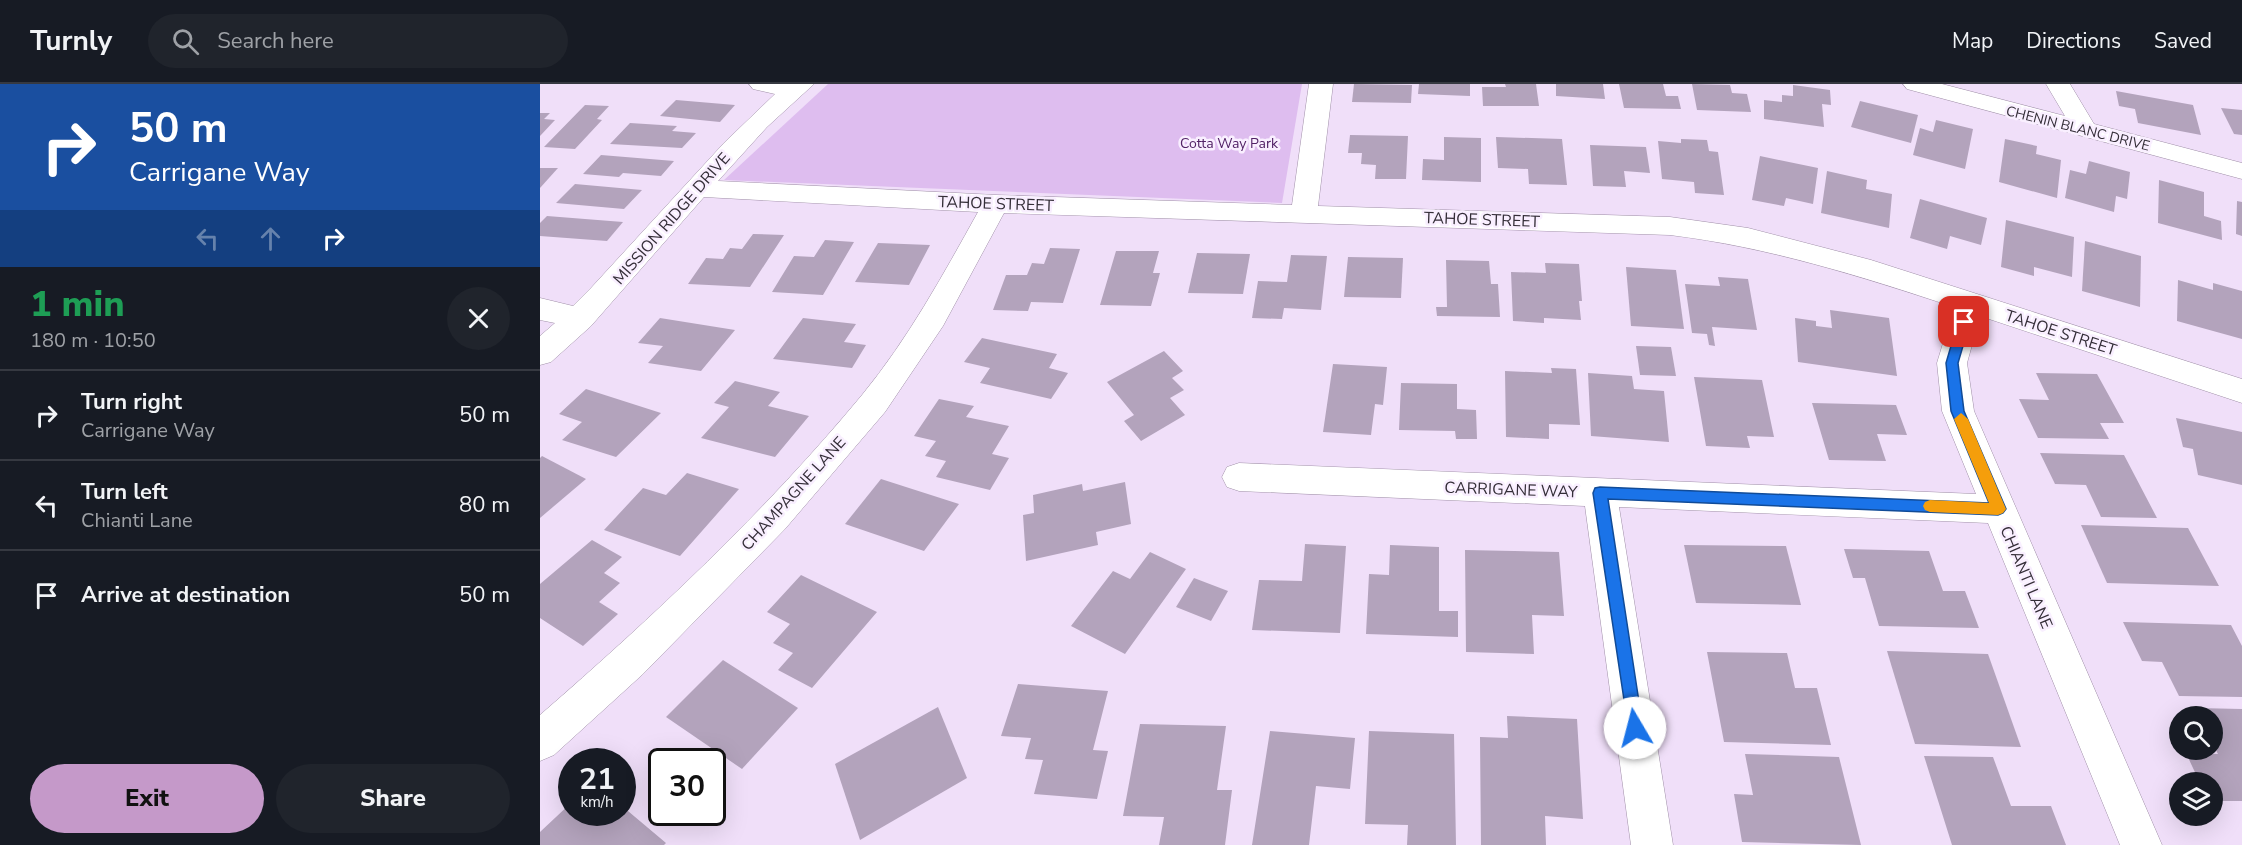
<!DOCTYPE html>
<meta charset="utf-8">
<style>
:root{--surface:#171b24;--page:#20242c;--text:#f1f3f6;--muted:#9ea1a6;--line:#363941;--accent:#c599c9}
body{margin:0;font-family:"Nunito Sans",sans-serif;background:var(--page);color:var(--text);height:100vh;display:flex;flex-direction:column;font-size:22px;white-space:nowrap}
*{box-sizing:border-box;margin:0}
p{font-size:20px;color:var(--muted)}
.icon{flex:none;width:33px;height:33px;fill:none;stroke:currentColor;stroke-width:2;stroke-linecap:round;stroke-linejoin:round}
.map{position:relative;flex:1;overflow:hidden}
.sheet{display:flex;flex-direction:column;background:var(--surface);width:540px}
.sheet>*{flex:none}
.banner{background:#1a4fa0;color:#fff;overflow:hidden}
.fabs{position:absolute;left:1629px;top:622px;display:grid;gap:12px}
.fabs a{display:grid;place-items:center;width:54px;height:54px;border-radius:50%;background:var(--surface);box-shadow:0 6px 24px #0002;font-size:30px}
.speed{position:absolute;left:18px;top:664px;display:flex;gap:12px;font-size:30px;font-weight:700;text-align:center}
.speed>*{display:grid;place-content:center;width:78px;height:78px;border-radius:50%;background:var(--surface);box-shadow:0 6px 24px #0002;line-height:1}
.speed small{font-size:15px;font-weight:400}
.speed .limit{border:3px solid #111;border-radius:9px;background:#fff;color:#111}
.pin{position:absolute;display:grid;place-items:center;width:51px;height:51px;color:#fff;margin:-26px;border-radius:12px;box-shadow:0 3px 9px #0006}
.me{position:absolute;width:66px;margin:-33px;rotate:352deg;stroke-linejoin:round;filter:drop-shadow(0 0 4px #0008)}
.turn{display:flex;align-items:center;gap:21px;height:126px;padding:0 30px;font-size:27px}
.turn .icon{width:78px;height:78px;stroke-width:2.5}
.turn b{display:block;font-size:42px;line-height:51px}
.lanes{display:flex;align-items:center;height:57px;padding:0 30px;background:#0003;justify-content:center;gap:30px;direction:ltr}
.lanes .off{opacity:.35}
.round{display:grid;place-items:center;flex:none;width:63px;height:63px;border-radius:32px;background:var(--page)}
.head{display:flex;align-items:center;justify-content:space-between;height:102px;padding:0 30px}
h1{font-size:36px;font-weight:800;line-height:45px;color:#1e9e55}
.action{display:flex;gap:12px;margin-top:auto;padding:12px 30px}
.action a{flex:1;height:69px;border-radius:36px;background:var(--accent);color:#111;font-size:24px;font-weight:800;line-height:69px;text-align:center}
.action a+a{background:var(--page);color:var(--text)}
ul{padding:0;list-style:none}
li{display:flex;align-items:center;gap:18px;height:90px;padding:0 30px;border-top:2px solid var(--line)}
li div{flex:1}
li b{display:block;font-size:22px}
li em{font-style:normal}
header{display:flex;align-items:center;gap:36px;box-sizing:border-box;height:84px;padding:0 30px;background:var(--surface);border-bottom:2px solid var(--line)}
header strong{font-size:28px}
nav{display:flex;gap:33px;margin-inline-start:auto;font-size:21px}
.search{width:420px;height:54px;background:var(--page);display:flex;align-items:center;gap:15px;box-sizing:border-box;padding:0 21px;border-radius:33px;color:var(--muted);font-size:22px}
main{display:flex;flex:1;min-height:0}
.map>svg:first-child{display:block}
.green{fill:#debdef}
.building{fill:#b3a3bc}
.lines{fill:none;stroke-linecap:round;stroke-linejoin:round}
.minor-casing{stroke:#a090a8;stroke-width:1}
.minor{fill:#fff;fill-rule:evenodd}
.route{fill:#1a73e8;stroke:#114b97;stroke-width:1.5}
.slow{fill:#f59e0b}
.labels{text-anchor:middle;stroke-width:5;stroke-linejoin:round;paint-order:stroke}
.far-street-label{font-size:14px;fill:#342e38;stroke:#f9efff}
.far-park-label{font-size:14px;fill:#522266;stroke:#f9efff}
.street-label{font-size:16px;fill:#342e38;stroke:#f9efff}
</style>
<header>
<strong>Turnly</strong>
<div class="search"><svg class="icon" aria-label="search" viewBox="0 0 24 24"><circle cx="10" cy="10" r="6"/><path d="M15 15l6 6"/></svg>Search here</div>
<nav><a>Map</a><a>Directions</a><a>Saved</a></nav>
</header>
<main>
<section class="sheet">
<div class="banner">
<div class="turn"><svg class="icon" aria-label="right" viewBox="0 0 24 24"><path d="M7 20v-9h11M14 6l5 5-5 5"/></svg><div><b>50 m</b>Carrigane Way</div></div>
<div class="lanes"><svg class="icon off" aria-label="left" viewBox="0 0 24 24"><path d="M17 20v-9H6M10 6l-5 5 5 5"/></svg><svg class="icon off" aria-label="ahead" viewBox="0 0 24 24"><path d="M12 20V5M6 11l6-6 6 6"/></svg><svg class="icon" aria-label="right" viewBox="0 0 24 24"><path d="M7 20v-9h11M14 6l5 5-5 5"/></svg></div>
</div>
<div class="head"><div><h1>1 min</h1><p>180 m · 10:50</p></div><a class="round"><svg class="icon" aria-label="close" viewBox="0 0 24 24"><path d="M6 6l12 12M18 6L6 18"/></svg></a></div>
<ul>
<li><svg class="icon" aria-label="right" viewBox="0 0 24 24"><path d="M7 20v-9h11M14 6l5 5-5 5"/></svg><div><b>Turn right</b><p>Carrigane Way</p></div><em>50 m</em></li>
<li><svg class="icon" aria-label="left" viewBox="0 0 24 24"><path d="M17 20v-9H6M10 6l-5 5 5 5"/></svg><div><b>Turn left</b><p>Chianti Lane</p></div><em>80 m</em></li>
<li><svg class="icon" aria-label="arrive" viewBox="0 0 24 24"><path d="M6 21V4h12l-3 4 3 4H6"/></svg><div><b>Arrive at destination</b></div><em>50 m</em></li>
</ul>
<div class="action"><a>Exit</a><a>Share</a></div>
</section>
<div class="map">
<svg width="1702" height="761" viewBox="0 0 1702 761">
<rect width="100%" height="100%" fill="#f0dff9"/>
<path class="green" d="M 288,0 L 762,0 L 742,119 L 184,96 Z"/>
<g class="building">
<path d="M 814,0 L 872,1 L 871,19 L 812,18 Z"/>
<path d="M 879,0 L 930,0 L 930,12 L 878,10 Z"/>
<path d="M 965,0 L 996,0 L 999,22 L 943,22 L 942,3 L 966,3 Z"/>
<path d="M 1016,0 L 1063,0 L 1065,15 L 1016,12 Z"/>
<path d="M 1079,0 L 1123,0 L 1126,12 L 1138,12 L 1141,25 L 1084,24 Z"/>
<path d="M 1152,0 L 1190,1 L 1192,9 L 1207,10 L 1211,28 L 1157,26 Z"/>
<path d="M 1253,1 L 1290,6 L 1291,21 L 1282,20 L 1284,43 L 1224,35 L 1224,16 L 1242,18 L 1242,11 L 1253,12 Z"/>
<path d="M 1576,7 L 1653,21 L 1661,51 L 1598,39 L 1595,25 L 1579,22 Z"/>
<path d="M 136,16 L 195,21 L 180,38 L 120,32 Z"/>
<path d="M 1320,17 L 1378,31 L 1371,59 L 1311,43 Z"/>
<path d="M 45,21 L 69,22 L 57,35 L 62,36 L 35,65 L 4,63 Z"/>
<path d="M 1681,24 L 1702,26 L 1702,51 L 1694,50 Z"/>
<path d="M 0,29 L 10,29 L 4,35 L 15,36 L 0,52 Z"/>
<path d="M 1396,36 L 1433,45 L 1425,85 L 1373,71 L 1380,44 L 1393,48 Z"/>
<path d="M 90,39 L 137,42 L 132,47 L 156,49 L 142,64 L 70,60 Z"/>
<path d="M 810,51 L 868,52 L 866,95 L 835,95 L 836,81 L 821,80 L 822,69 L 808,69 Z"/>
<path d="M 904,53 L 941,54 L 941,98 L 882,96 L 883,75 L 904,76 Z"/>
<path d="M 956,53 L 1022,55 L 1027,101 L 989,100 L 988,85 L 958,84 Z"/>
<path d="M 1141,55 L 1167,56 L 1169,67 L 1178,68 L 1184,111 L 1155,109 L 1154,98 L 1122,95 L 1118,57 L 1141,59 Z"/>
<path d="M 1465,55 L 1497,62 L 1496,70 L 1521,76 L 1517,114 L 1459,98 Z"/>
<path d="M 1050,61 L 1106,63 L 1110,89 L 1084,87 L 1086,103 L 1053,102 Z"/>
<path d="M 61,71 L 134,77 L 121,92 L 83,89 L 79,93 L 43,90 Z"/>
<path d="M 1220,72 L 1278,84 L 1273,120 L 1246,114 L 1244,122 L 1212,116 Z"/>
<path d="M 1549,77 L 1590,88 L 1587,115 L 1576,112 L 1574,128 L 1525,114 L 1530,86 L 1546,90 Z"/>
<path d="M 0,84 L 18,84 L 0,104 Z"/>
<path d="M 1287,87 L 1327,96 L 1326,105 L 1352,110 L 1349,144 L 1281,129 Z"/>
<path d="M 1619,96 L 1664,108 L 1664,132 L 1681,137 L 1682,156 L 1618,139 Z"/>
<path d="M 35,100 L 102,106 L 84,125 L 16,119 Z"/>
<path d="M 1380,115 L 1447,134 L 1441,161 L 1410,152 L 1407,165 L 1370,154 Z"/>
<path d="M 1697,117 L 1702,118 L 1702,152 L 1696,150 Z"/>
<path d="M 7,132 L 83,138 L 67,157 L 0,152 L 0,139 Z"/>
<path d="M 1466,136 L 1534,153 L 1532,193 L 1494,183 L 1494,192 L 1461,183 Z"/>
<path d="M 213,150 L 244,151 L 210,203 L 148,200 L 166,174 L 183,175 L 190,164 L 202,165 Z"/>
<path d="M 285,156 L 314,158 L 283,211 L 232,208 L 254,172 L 274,173 Z"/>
<path d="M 1545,157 L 1601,172 L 1600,223 L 1542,207 Z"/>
<path d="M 338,159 L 390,161 L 369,201 L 315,198 Z"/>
<path d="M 510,164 L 540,165 L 523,219 L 491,218 L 488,227 L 453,226 L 466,191 L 487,191 L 492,179 L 504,180 Z"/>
<path d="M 576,167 L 619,167 L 613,189 L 620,189 L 611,222 L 560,221 Z"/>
<path d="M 657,169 L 710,170 L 703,210 L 648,209 Z"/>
<path d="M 751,171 L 787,172 L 781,226 L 744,224 L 742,235 L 712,234 L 718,197 L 747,198 Z"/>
<path d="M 808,173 L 863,174 L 861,214 L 804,213 Z"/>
<path d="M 906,176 L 949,177 L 951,200 L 958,200 L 960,233 L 897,232 L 896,223 L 907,223 Z"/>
<path d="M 1005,179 L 1039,180 L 1042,217 L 1039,217 L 1041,236 L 1004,234 L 1004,239 L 973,237 L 971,188 L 1006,189 Z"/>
<path d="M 1086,183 L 1136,186 L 1144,245 L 1091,242 Z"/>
<path d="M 1178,193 L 1208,195 L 1217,246 L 1172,243 L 1175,262 L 1169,261 L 1167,250 L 1152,249 L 1145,200 L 1180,202 Z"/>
<path d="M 1638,196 L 1673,206 L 1673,199 L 1702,207 L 1702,255 L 1637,237 Z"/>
<path d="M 1290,226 L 1349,234 L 1357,292 L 1258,278 L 1255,234 L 1276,237 L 1276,242 L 1292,244 Z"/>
<path d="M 120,234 L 195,246 L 161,287 L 108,279 L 123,262 L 98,259 Z"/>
<path d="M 263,234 L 316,240 L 304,258 L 326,261 L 312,284 L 233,275 Z"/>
<path d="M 442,254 L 517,270 L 509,284 L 528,289 L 511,315 L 440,299 L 450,284 L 424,278 Z"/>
<path d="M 1096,262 L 1131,263 L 1136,292 L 1100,291 Z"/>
<path d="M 624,267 L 643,287 L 632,294 L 644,306 L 630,314 L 645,331 L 601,357 L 584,337 L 594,331 L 567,298 Z"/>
<path d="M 793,280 L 847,283 L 843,321 L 835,320 L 831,351 L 783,348 Z"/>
<path d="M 1011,284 L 1036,285 L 1040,341 L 1009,340 L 1009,355 L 966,353 L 965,287 L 1012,289 Z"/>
<path d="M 1048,289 L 1092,292 L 1094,305 L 1124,307 L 1129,358 L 1051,352 Z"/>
<path d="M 1496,289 L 1557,290 L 1584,339 L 1560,339 L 1569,355 L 1498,354 L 1479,315 L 1509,316 Z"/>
<path d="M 1154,293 L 1222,296 L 1234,353 L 1207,352 L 1210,364 L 1166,362 Z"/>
<path d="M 195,297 L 240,308 L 228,322 L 269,332 L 235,373 L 161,354 L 189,323 L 174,319 Z"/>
<path d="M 861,299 L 917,300 L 917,325 L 936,326 L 937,355 L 916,355 L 915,347 L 859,346 Z"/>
<path d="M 46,305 L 121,329 L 76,373 L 22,356 L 42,338 L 19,330 Z"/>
<path d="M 399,315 L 434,322 L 426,333 L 469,342 L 452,370 L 469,374 L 450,406 L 396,393 L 406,377 L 385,372 L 396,357 L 374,352 Z"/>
<path d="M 1272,319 L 1356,321 L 1367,351 L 1337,350 L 1346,377 L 1289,376 Z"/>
<path d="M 1636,334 L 1702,348 L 1702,401 L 1658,391 L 1653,365 L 1643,363 Z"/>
<path d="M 1500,369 L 1584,371 L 1617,434 L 1561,433 L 1546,401 L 1515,400 Z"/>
<path d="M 2,372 L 46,395 L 0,434 L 0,374 Z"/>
<path d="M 147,389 L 199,405 L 140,472 L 64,446 L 103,404 L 126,411 Z"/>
<path d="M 341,395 L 419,420 L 384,467 L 305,440 Z"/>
<path d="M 585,398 L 591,440 L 556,448 L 558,461 L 486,477 L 483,431 L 494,429 L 493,411 L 542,400 L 543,407 Z"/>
<path d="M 1541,441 L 1648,444 L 1679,502 L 1567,499 Z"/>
<path d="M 52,456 L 82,473 L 64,489 L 80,499 L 59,518 L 78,530 L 43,562 L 0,534 L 0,500 Z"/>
<path d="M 765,460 L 806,462 L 800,549 L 712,546 L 719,496 L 762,497 Z"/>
<path d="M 850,461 L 899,463 L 899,527 L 918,527 L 918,553 L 826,550 L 829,490 L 849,491 Z"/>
<path d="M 1144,461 L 1246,462 L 1261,521 L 1156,519 Z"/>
<path d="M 1304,465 L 1389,467 L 1403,507 L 1425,507 L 1439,544 L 1339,542 L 1325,494 L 1313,494 Z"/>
<path d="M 925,466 L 1019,468 L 1024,532 L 992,531 L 994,570 L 926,568 Z"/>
<path d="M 610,468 L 646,485 L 585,570 L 531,542 L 573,487 L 590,495 Z"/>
<path d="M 261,491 L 337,528 L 272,604 L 238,586 L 253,569 L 233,559 L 250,540 L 227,528 Z"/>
<path d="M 654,494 L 688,507 L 671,537 L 636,523 Z"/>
<path d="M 1583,538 L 1691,541 L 1702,562 L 1702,613 L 1639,612 L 1622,578 L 1602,577 Z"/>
<path d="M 1347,567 L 1448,570 L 1481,663 L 1375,660 Z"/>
<path d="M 1167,568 L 1247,569 L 1255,604 L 1277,604 L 1291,661 L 1184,658 Z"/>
<path d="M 183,576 L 258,624 L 202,685 L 126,633 Z"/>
<path d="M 478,600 L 568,607 L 553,666 L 568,667 L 557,715 L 494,710 L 503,676 L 485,675 L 491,654 L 461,652 Z"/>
<path d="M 398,623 L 427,694 L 320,756 L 295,680 Z"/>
<path d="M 1656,624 L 1702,625 L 1702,717 L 1672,717 L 1672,699 L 1660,699 L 1646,669 L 1678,670 L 1672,658 L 1672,633 L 1660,633 Z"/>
<path d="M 967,632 L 1037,635 L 1043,735 L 1005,732 L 1006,761 L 941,761 L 940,653 L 968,654 Z"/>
<path d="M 600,640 L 686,642 L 677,706 L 692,706 L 685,761 L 619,761 L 624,733 L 583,732 Z"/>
<path d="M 730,647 L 815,654 L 810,705 L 776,702 L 769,761 L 712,761 Z"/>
<path d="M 829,647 L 914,650 L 916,761 L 867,761 L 868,741 L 825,740 Z"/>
<path d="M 1205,670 L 1299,673 L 1321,761 L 1202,758 L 1194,710 L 1213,711 Z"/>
<path d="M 1384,672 L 1453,673 L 1471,722 L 1511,722 L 1526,761 L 1412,761 Z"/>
<path d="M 32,718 L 32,729 L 82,729 L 82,722 L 126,759 L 124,761 L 0,761 L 0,748 Z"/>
</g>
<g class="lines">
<defs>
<g id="minor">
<path d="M 209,0 L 274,0 L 227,43 L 178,97 L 456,111 L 752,121 L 769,0 L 793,0 L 778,122 L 1130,133 L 1208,144 L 1331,176 L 1702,295 L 1702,319 L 1440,232 L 1427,279 L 1434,327 L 1622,761 L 1580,761 L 1448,439 L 1079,423 L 1133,761 L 1091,761 L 1045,422 L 699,407 L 687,403 L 682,393 L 687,383 L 699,379 L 1436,410 L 1402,327 L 1397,279 L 1414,223 C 1320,192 1228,163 1130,151 L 464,129 L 403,242 L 345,328 L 245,445 L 103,590 L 14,671 L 0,677 L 0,631 C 114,532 225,428 322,311 C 368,255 403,191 438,128 L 164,113 L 51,242 L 11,278 L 0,281 L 0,252 L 15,239 L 0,236 L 0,214 L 33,222 L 51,204 L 184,59 L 235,10 L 213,5 Z"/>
<path d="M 1363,0 L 1402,0 L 1525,32 L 1506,0 L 1530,0 L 1554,40 L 1702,79 L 1702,95 L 1367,5 Z"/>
</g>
</defs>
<use href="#minor" class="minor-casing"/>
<use href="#minor" class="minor"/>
</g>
<path class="route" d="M 1424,234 L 1430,238 L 1418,279 L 1424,327 L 1466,425 L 1463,429 L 1458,431 L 1068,415 L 1103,644 L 1100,649 L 1095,652 L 1089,649 L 1053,409 L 1055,404 L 1060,403 L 1449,419 L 1411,327 L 1406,279 L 1418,238 Z"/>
<path class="slow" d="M 1421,329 L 1428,335 L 1466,425 L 1463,429 L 1458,431 L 1390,428 L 1385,426 L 1383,422 L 1385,418 L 1390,416 L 1449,419 L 1414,335 Z"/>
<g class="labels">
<g class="far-street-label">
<text transform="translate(1538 44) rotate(14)" y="5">CHENIN BLANC DRIVE</text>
</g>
<g class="far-park-label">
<text x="689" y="64">Cotta Way Park</text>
</g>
<g class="street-label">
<text transform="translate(456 119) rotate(2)" y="6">TAHOE STREET</text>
<text transform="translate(131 134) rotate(-49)" y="6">MISSION RIDGE DRIVE</text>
<text transform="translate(942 135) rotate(2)" y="6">TAHOE STREET</text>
<text transform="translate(1521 248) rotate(18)" y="6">TAHOE STREET</text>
<text transform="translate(971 405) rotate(2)" y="6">CARRIGANE WAY</text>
<text transform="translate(253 409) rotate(-48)" y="6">CHAMPAGNE LANE</text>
<text transform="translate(1487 493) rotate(67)" y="6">CHIANTI LANE</text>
</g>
</g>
</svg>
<div class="fabs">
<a><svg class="icon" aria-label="search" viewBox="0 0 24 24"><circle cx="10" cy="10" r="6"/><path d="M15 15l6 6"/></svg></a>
<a><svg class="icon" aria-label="layers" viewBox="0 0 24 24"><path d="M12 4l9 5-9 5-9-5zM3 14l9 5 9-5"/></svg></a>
</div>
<div class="speed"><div>21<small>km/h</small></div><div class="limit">30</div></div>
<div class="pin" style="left:1424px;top:238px;background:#d93025"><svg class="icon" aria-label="arrive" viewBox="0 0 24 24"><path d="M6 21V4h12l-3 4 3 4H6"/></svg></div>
<svg class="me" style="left:1095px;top:644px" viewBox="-20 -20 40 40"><circle r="19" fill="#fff"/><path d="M0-13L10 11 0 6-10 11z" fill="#1a73e8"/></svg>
</div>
</main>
